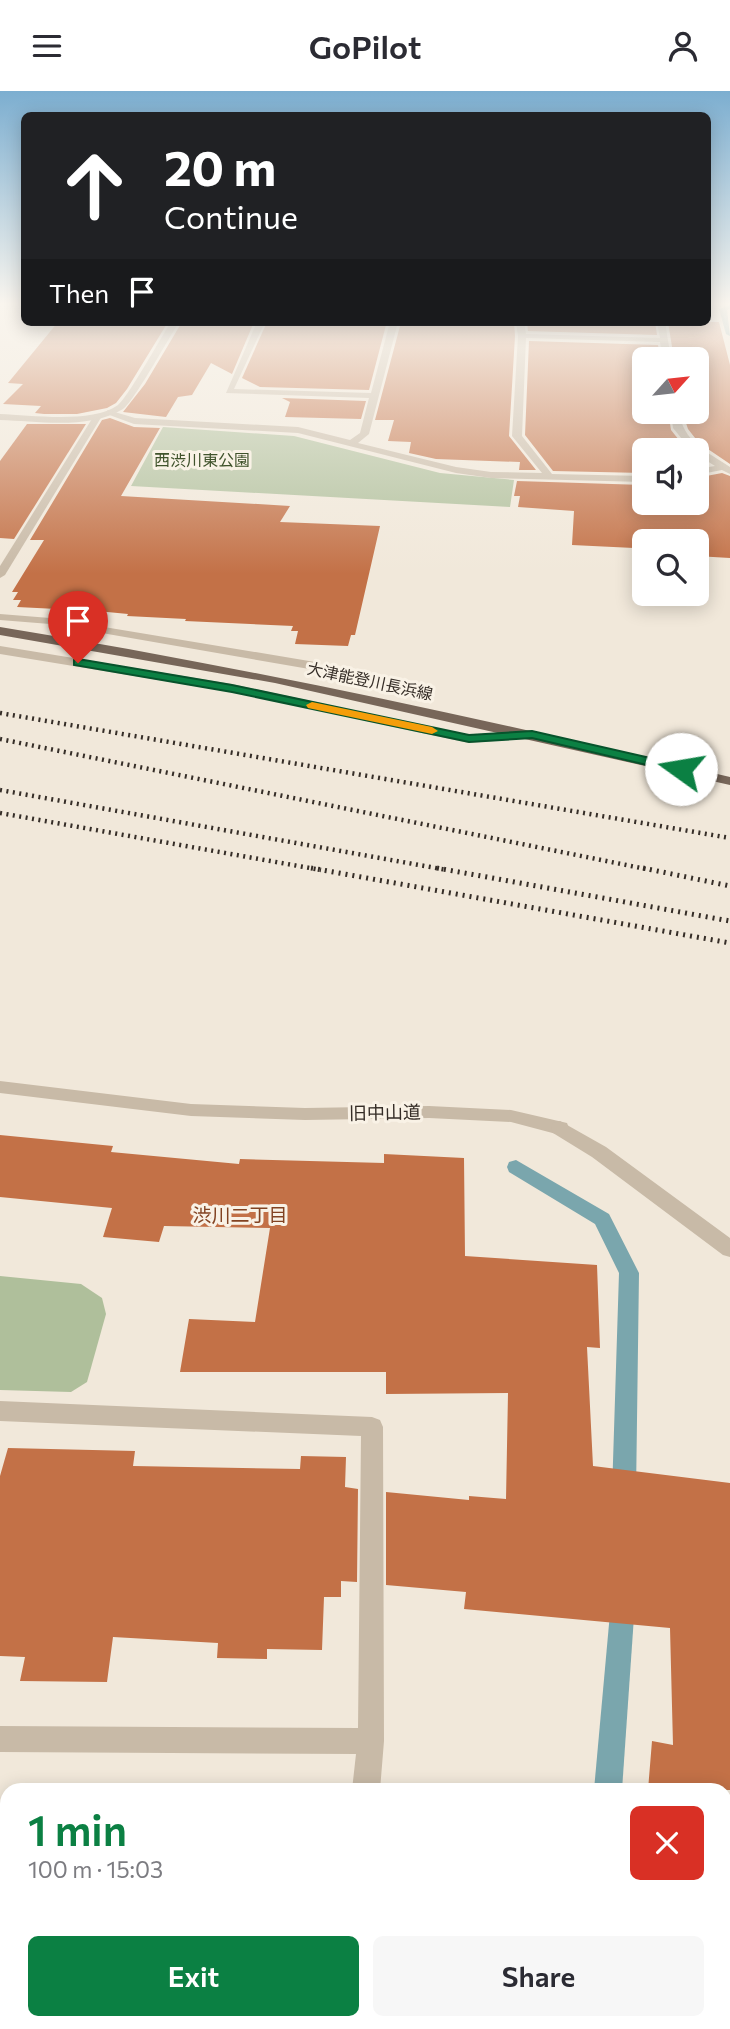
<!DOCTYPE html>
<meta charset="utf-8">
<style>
:root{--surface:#fff;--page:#f7f7f7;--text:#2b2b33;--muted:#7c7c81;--accent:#0b8043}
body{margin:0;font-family:Commissioner,"Noto Sans JP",sans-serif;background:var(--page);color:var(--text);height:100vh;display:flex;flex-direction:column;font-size:26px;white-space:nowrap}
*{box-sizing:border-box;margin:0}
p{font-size:23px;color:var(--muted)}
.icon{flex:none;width:38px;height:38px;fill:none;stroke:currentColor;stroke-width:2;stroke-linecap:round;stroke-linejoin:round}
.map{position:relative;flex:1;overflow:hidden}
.side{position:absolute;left:0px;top:1692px;width:732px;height:247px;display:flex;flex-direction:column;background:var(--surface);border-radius:21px 21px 0 0;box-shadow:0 4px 18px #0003}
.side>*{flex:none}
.hud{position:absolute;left:21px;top:21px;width:690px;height:214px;border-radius:10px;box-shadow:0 4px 18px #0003;background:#202124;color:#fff;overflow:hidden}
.needle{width:46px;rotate:63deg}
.controls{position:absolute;left:632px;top:256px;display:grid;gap:14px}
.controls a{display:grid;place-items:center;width:77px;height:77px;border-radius:10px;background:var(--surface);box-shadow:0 4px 18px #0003;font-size:35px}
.pin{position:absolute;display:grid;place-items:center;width:60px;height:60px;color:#fff;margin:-72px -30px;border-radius:50% 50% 50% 0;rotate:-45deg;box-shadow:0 0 7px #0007}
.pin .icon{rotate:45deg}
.me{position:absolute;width:77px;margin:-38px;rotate:283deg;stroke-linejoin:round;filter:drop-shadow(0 0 5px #0008)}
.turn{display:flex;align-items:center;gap:24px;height:147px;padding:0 28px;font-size:32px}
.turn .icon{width:91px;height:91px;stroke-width:2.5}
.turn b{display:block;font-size:49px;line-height:60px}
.then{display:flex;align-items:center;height:66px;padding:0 28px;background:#0003;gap:14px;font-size:26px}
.round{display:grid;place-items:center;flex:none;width:74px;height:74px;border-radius:10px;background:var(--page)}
.overview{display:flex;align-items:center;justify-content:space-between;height:119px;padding:0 28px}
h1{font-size:42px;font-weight:600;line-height:52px;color:var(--accent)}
.cta{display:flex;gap:14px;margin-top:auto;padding:14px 28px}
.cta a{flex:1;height:80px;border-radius:10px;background:var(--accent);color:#fff;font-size:28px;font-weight:600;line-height:80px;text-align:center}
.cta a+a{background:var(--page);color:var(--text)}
header{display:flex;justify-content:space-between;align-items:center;height:91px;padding:0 28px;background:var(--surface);font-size:32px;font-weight:600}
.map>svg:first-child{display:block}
.green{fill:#afbf9b}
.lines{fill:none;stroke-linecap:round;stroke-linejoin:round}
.stream{fill:#7aa6ad;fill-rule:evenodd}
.building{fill:#c37147}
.minor{fill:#c8baa7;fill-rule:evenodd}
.tertiary{fill:#c8baa7;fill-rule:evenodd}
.primary{fill:#776659;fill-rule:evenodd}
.rail-far1{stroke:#352d27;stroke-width:4.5;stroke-dasharray:2 4.5;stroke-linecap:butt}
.rail{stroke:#352d27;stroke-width:5;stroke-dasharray:2 5;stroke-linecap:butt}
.route{fill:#0b8043;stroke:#07532c;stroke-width:2}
.slow{fill:#f59e0b}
.labels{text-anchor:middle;stroke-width:6;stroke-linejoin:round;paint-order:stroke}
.far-park-label{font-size:16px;fill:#40532c;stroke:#f9f2e6}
.far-street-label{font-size:16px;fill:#352d27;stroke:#f9f2e6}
.street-label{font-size:18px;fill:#352d27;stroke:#f9f2e6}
.neighbourhood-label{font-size:19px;fill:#824322;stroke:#f9f2e6}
</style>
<header><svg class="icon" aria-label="menu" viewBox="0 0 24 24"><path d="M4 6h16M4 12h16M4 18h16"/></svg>GoPilot<svg class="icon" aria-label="person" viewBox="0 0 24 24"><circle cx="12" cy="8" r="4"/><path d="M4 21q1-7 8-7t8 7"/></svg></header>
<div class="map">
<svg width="730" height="1938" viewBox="0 0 730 1938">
<rect width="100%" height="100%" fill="#f1e8da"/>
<g class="green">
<path d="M 163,336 L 294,345 L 440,382 L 514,389 L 510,416 L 131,395 Z"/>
<path d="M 0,1185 L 81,1193 L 102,1207 L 106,1223 L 87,1291 L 71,1301 L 0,1299 Z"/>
</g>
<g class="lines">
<g class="stream">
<path d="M 730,214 L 730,218 L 727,219 L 730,245 L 726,243 L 719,218 Z"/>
<path d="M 516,1069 L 609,1123 L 639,1182 L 636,1402 L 632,1409 L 624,1413 L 616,1409 L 612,1402 L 619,1182 L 595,1133 L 509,1081 L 507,1076 L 509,1071 Z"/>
<path d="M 623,1499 L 632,1503 L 635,1511 L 622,1699 L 594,1699 L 611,1511 L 614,1503 Z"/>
<rect x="576" y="1932" width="30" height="6"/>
</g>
</g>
<g class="building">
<path d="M 58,231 L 168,231 L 127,298 L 116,312 L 107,317 L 77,323 L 44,323 L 35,322 L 41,315 L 3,313 L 23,293 L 8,292 Z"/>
<path d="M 182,231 L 254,231 L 232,283 L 211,272 L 192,304 L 178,306 L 166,326 L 123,321 L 145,293 Z"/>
<path d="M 267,231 L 386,234 L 369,299 L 260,296 L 242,287 Z"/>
<path d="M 420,231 L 514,231 L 515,245 L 509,345 L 536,379 L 519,379 L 520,371 L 436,368 L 409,362 L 411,351 L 388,350 L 394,329 L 375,329 L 400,235 L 419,235 Z"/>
<path d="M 527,231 L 655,231 L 657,244 L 528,240 Z"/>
<path d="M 668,231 L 719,231 L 730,274 L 730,373 L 699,352 L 688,338 L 682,320 L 696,320 L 696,268 L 674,268 Z"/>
<path d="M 529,250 L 658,254 L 660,268 L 644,268 L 644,320 L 668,320 L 671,339 L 687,359 L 644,359 L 644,382 L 553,380 L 525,344 Z"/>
<path d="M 282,307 L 366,310 L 361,328 L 285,326 L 290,311 Z"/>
<path d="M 110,327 L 134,336 L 160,337 L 121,405 L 290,415 L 280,431 L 380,435 L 355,544 L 351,544 L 348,555 L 295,553 L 298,540 L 291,540 L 293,535 L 185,530 L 186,528 L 127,525 L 128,523 L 97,520 L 17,516 L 21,509 L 13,509 L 18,501 L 12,501 L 44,449 L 30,449 L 102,329 Z"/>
<path d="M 27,333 L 86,333 L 14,448 L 0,447 L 0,370 Z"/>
<path d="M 722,382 L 730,385 L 730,467 L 696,465 L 696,450 L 644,450 L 644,462 L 634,461 L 634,457 L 572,454 L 574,420 L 518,416 L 520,405 L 514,405 L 517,390 L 644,394 L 644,411 L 696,411 L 696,387 Z"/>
<path d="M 0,1044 L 113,1055 L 111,1061 L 239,1073 L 240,1068 L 384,1072 L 384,1063 L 464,1067 L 465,1165 L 597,1174 L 600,1257 L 587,1256 L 593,1375 L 730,1392 L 730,1699 L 648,1699 L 652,1650 L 673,1654 L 670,1537 L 464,1518 L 466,1501 L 386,1494 L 386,1401 L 469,1409 L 469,1405 L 506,1408 L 508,1302 L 386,1303 L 386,1281 L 180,1281 L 189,1228 L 255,1231 L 270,1137 L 164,1135 L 159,1151 L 103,1146 L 112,1117 L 0,1106 Z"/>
<path d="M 8,1357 L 135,1360 L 133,1375 L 300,1378 L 301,1365 L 346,1366 L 345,1396 L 358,1398 L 357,1491 L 341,1490 L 341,1506 L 324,1506 L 322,1559 L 267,1558 L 267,1568 L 217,1567 L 218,1552 L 113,1546 L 107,1591 L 20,1590 L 25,1566 L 0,1565 L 0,1385 Z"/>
</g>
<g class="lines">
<g class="minor">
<path d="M 257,231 L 265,231 L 234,298 L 371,302 L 390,231 L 398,231 L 369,343 L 358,352 L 456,376 L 491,381 L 542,382 L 512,345 L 518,245 L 516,231 L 524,231 L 526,243 L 660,247 L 657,231 L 665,231 L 671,268 L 663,268 L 660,251 L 526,247 L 522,345 L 552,383 L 644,385 L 644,391 L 491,387 L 456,382 L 298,342 L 134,333 L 104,322 L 108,319 L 135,327 L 298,336 L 350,349 L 360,342 L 369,307 L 226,302 Z"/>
<path d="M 671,320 L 679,320 C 683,351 706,360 730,376 L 730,383 L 722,379 L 696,384 L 696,378 L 715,375 L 696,363 L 696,359 L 691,359 L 673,337 Z"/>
<path d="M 95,323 L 102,325 L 5,484 L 0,487 L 0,475 Z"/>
<path d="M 0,523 L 50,527 L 315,571 L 321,575 L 315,579 L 50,533 L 0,529 Z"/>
<path d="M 0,555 L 232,593 L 469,644 L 532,639 L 539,643 L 532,647 L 469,652 L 232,601 L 0,563 Z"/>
<path d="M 0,990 L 191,1013 L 305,1017 L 429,1015 L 511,1019 L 567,1032 L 569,1037 L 567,1042 L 560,1044 L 511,1031 L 429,1027 L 305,1029 L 191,1025 L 0,1002 Z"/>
<path d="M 0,1310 L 372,1326 L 380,1329 L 383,1336 L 384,1650 L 380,1699 L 352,1699 L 356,1663 L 0,1661 L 0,1635 L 358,1637 L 361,1345 L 0,1330 Z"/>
<path d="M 324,1932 L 354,1932 L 353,1938 L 323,1938 Z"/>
</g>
<g class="tertiary">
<path d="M 171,231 L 179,231 C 170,245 133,312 123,318 C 89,339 38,330 0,329 L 0,323 C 31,324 92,333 118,314 C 129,305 161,246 171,231 Z"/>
<path d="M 560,1030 L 606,1056 L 730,1147 L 730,1166 L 723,1164 L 592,1066 L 553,1042 L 551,1037 L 553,1032 Z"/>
</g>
<path class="primary" d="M 0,536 C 246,576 488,629 730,686 L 730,694 L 275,592 L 0,544 Z"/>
<g class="rail-far1">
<path d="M 0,622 L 730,747"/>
<path d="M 0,648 L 651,779"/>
<path d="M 0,699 L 447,779"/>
<path d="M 0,722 L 321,779"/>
</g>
<g class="rail">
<path d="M 311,777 L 730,852"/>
<path d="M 437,777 L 730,830"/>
<path d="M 643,777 L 730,795"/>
</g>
</g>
<linearGradient id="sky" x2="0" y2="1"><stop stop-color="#7caed0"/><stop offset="0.44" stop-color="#f9f5ee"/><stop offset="1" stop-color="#f9f5ee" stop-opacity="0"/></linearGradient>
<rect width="730" height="483" fill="url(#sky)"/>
<path class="route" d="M 78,568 L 232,594 L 469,644 L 532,640 L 681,674 L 687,678 L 681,682 L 532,647 L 469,651 L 232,601 L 74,574 L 74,569 Z"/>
<path class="slow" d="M 312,611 L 432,636 L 438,640 L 432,643 L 308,617 L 306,614 Z"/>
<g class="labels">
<g class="far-park-label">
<text x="202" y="375">西渋川東公園</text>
</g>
<g class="far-street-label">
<text transform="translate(370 590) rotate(12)" y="6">大津能登川長浜線</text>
</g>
<g class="street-label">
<text transform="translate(385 1022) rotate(-1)" y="6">旧中山道</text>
</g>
<g class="neighbourhood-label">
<text x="240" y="1131">渋川二丁目</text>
</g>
</g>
</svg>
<div class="controls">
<a><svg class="needle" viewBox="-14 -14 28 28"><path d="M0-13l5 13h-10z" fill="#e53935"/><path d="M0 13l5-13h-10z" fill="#7c7c81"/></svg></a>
<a><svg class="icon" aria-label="sound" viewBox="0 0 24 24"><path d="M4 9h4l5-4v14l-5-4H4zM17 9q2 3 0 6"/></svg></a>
<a><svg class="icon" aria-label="search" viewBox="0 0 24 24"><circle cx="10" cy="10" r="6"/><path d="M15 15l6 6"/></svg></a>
</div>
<div class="pin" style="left:78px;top:572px;background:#d93025"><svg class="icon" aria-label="arrive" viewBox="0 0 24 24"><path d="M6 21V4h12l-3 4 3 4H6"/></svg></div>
<svg class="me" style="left:681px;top:678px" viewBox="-20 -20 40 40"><circle r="19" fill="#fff"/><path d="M0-13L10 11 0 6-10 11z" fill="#0b8043"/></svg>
<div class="hud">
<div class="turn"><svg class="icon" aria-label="ahead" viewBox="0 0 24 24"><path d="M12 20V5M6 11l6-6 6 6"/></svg><div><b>20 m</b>Continue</div></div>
<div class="then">Then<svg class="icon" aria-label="arrive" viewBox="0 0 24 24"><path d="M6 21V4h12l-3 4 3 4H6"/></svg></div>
</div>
<section class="side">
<div class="overview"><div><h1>1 min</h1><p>100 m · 15:03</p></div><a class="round" style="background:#d93025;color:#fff"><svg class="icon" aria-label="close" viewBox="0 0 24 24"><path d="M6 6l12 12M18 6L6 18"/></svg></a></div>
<div class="cta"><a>Exit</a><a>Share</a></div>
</section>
</div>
